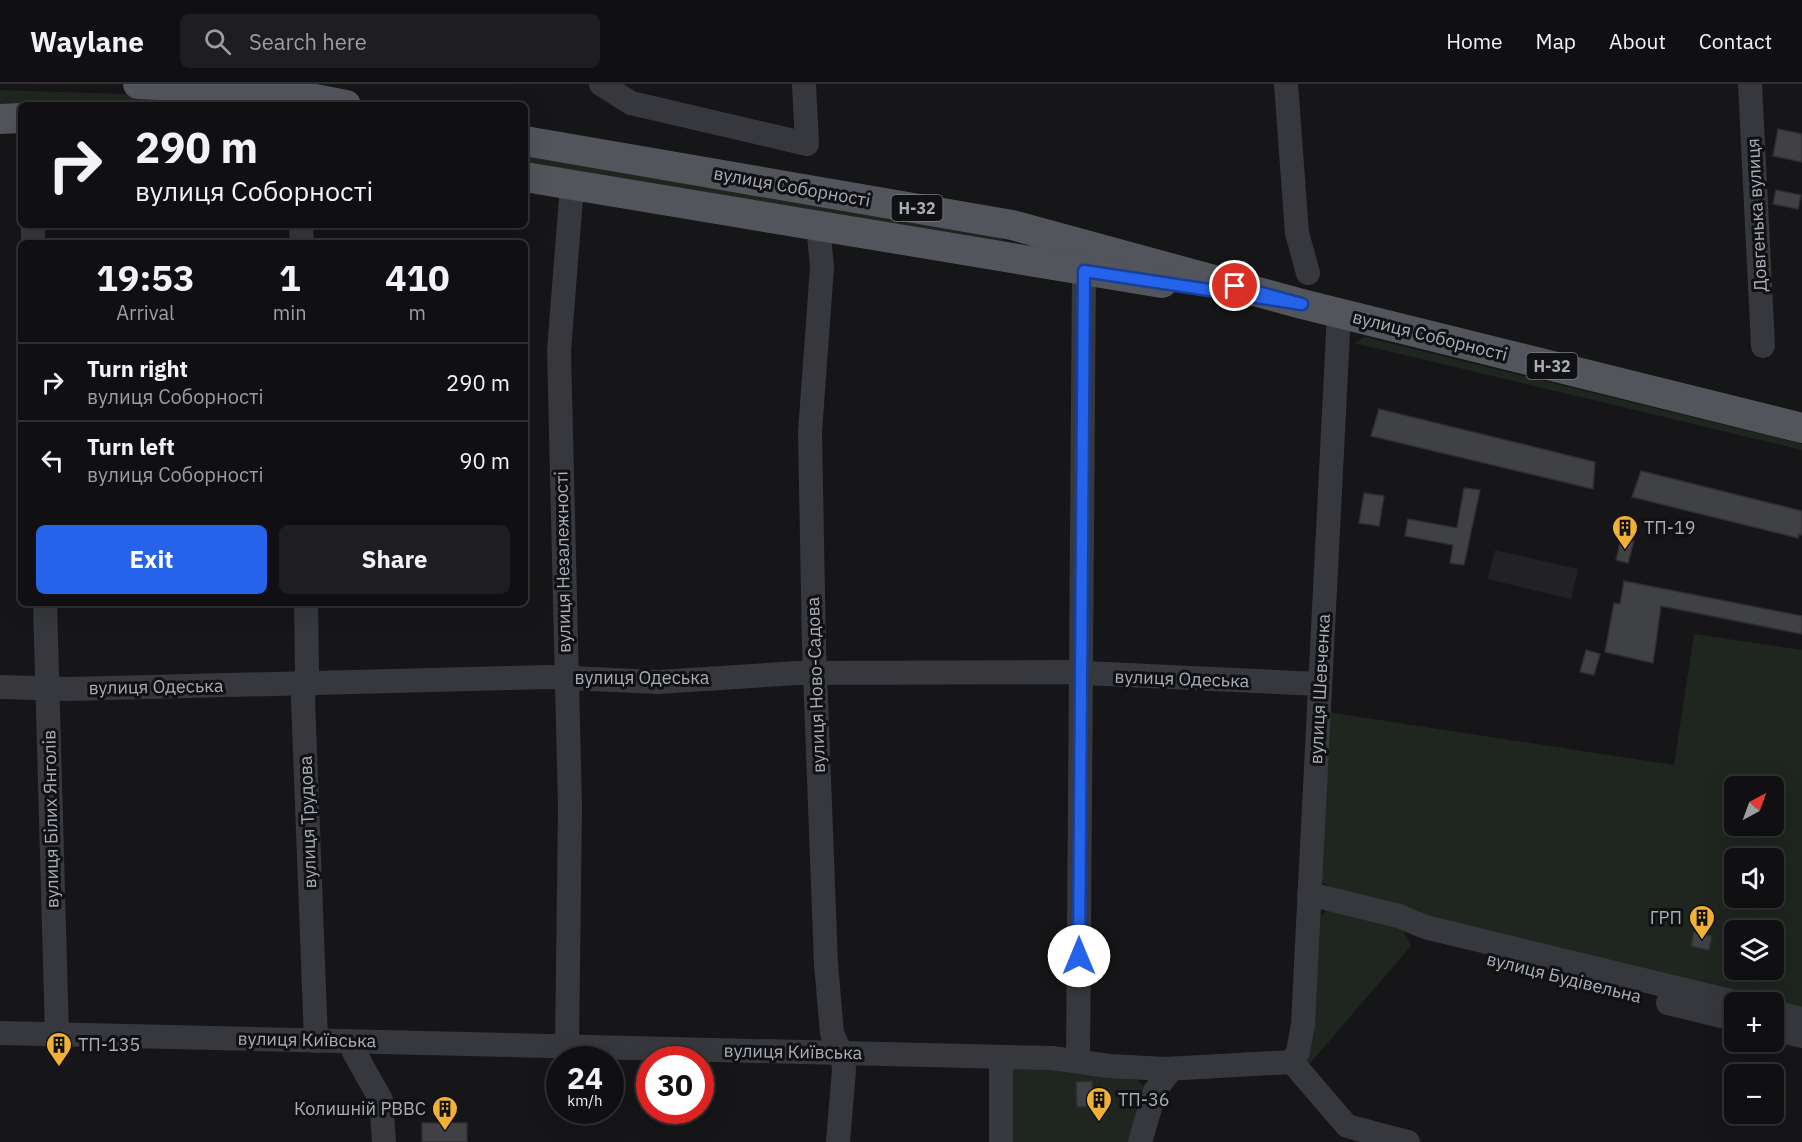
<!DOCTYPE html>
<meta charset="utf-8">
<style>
:root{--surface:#101012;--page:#1e1e20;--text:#f1f3f6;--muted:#9c9d9f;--line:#303032;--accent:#2563eb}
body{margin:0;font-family:"IBM Plex Sans",sans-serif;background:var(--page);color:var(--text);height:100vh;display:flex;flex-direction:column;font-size:22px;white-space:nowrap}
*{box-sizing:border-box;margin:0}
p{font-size:20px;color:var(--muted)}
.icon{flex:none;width:33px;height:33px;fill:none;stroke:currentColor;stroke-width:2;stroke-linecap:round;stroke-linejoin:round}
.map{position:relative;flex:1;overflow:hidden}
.details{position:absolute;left:18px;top:156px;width:510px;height:366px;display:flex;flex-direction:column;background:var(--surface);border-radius:9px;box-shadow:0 6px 24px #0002,0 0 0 2px var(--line)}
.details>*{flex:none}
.banner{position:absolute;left:18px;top:18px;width:510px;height:126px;border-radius:9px;box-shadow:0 6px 24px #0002,0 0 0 2px var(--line);background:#101012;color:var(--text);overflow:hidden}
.needle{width:39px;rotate:41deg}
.controls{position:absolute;left:1724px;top:692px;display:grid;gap:12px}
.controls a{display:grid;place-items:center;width:60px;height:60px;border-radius:9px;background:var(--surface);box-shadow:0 6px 24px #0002,0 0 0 2px var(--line);font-size:30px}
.speed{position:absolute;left:546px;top:962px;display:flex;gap:12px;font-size:30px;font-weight:700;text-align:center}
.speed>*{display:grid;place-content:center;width:78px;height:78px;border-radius:50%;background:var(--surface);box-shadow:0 6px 24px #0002,0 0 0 2px var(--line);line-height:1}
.speed small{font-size:15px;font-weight:400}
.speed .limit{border:9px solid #d22;background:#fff;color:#111}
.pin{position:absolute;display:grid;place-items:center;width:51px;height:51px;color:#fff;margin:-26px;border:3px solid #fff;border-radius:50%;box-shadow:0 2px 6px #0007}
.me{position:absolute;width:66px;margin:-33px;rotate:0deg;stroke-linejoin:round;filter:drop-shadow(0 0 4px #0008)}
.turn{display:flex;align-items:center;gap:21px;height:126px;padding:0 18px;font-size:27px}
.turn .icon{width:78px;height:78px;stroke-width:2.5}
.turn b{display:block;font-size:42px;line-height:51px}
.eta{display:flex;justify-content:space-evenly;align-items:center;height:102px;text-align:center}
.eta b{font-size:36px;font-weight:700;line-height:42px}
.primary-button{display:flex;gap:12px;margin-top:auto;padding:12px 18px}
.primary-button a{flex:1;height:69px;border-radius:9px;background:var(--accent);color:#fff;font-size:24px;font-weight:700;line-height:69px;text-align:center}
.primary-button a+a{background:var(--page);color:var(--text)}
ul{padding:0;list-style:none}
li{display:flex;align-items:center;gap:18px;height:78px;padding:0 18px;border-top:2px solid var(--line)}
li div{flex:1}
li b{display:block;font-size:22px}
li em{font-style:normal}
header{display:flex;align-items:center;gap:36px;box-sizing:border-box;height:84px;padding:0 30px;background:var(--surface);border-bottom:2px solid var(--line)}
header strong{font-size:28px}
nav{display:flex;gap:33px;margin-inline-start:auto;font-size:21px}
.search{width:420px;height:54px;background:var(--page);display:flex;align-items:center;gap:15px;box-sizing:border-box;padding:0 21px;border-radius:9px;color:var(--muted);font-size:22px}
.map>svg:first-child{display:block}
.built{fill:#222225}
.green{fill:#1e261f;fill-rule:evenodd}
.building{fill:#404145;stroke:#303034;stroke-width:1.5}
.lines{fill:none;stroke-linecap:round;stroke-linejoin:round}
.minor{stroke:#37383d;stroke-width:24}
.major{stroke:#53555c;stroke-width:30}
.route-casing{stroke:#184099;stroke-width:15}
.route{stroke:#2563eb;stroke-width:10}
.labels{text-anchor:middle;stroke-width:6;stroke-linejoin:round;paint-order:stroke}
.shield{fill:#111113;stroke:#7b7e86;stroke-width:1.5}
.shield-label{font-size:16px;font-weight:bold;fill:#a8adb8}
.street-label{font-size:18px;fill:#a8adb8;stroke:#111113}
.poi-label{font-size:18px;fill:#a8adb8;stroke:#111113;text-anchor:start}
</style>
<header>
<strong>Waylane</strong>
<div class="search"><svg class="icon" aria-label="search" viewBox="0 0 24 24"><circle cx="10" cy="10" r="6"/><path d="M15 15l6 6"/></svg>Search here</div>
<nav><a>Home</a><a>Map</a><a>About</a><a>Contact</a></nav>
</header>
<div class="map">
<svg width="1802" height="1058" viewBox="0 0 1802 1058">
<rect width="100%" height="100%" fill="#161618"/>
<path class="built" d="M 1495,466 L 1578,485 L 1571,515 L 1488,495 Z"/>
<g class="green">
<path d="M 0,6 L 277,15 L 304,21 L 21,21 L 0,25 Z"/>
<path d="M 525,66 L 997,153 L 1002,155 L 1004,160 L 525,85 Z"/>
<path d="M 1365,253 L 1802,360 L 1802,366 L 1354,259 Z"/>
<path d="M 1694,550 L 1802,566 L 1802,928 L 1773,918 L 1763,918 L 1418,834 L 1336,809 L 1319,795 L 1327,628 L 1674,681 ZM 1734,702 L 1773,702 L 1773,741 L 1734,741 ZM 1734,774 L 1773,774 L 1773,813 L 1734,813 ZM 1734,846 L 1773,846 L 1773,885 L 1734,885 Z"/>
<path d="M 1332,823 L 1400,840 L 1411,862 L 1306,984 L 1311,960 L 1316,835 Z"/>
<path d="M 1010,980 L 1138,996 L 1146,1006 L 1134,1058 L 1005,1058 Z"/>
</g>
<g class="building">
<path d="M 1778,45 L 1802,50 L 1802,78 L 1773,72 Z"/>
<path d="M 1776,106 L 1801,111 L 1798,125 L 1773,120 Z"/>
<path d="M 1379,325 L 1595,378 L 1593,405 L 1371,352 Z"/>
<path d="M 1641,387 L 1802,427 L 1802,451 L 1799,450 L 1798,454 L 1632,413 Z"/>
<path d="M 1464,404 L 1480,406 L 1464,481 L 1450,479 L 1453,461 L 1405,452 L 1408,435 L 1457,444 Z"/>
<path d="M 1364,409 L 1384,412 L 1379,442 L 1359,439 Z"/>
<path d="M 1621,454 L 1634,457 L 1628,479 L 1616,476 Z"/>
<path d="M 1624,497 L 1802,532 L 1802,550 L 1661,522 L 1653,579 L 1605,568 L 1614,519 L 1620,520 Z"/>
<path d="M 1586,566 L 1600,570 L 1594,591 L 1580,588 Z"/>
<path d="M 1694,848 L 1712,852 L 1709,866 L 1691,862 Z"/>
<path d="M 1092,997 L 1093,1022 L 1077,1023 L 1076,998 Z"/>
<rect x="422" y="1039" width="45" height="19"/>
</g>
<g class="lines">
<g class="minor">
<path d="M 601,0 L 631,19 L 807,60 L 804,0"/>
<path d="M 1286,0 L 1297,149 L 1308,189"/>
<path d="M 1750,0 L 1763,262"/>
<path d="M 33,141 L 33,159"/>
<path d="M 301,141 L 302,159"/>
<path d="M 818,141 L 822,183 L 810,348 L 814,563 L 826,880 L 832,949 L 843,975 L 844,986 L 838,1058"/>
<path d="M 45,519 L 57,951"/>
<path d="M 306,519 L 307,586 L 303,615 L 316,957"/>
<path d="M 0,603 L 70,605 L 548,593 L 658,598 L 798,589 L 1063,588 L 1320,600"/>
<path d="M 1309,810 L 1399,832 L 1425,843 L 1734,918"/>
<path d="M 1668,919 L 1734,935"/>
<path d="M 1773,928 L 1802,935"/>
<path d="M 1773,945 L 1802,952"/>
<path d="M 0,949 L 1052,974 L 1109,982 L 1165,985 L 1292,978 L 1347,1042 L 1408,1058"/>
<path d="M 352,958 L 354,968 L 381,1016 L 384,1058"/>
<path d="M 567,963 L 570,723 L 559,266 L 572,102"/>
<path d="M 1001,973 L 1001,1058"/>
<path d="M 1078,977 L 1084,187"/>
<path d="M 1292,978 L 1298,968 L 1303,940 L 1339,229"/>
<path d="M 1140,1058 L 1155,1007 L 1171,985"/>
</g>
<g class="major">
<path d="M 138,0 L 274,7 L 346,21"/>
<path d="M 0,35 L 21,34"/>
<path d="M 525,57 L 1012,141 L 1302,220 L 1802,344"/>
<path d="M 525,93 L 1162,199"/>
</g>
</g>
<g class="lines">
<defs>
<path id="route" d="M 1079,872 L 1084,187 L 1302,220 L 1235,202"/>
</defs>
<use href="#route" class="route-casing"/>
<use href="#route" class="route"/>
</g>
<defs>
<symbol id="building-pin" viewBox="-11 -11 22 30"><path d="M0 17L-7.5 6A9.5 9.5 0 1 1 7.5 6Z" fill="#f2b134" stroke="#111113"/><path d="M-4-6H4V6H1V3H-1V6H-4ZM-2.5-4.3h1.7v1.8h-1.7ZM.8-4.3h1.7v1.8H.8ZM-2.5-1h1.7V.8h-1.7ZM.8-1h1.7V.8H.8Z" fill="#111"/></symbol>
</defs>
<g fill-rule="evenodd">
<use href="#building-pin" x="1610" y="429" width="30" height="40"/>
<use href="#building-pin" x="1687" y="819" width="30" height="40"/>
<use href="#building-pin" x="44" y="946" width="30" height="40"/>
<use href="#building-pin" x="1084" y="1001" width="30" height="40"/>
<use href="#building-pin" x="430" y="1010" width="30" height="40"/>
</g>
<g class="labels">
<g class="shield">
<rect x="891.5" y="111" width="51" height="26" rx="4.5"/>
<rect x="1526.5" y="269" width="51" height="26" rx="4.5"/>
</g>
<g class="shield-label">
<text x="917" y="130">Н-32</text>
<text x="1552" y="288">Н-32</text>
</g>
<g class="street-label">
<text transform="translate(792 103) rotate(10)" y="6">вулиця Соборності</text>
<text transform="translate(1757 131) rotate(-93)" y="6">Довгенька вулиця</text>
<text transform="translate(1430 252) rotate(14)" y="6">вулиця Соборності</text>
<text transform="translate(563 478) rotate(-91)" y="6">вулиця Незалежності</text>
<text x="642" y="600">вулиця Одеська</text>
<text transform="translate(1182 595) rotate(2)" y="6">вулиця Одеська</text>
<text transform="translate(816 601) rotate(-92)" y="6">вулиця Ново-Садова</text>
<text transform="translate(156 603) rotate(-1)" y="6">вулиця Одеська</text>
<text transform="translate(1320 605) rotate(-87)" y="6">вулиця Шевченка</text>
<text transform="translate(51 735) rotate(-91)" y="6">вулиця Білих Янголів</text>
<text transform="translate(308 738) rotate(-92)" y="6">вулиця Трудова</text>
<text transform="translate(1564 894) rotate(14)" y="6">вулиця Будівельна</text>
<text transform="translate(307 956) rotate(1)" y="6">вулиця Київська</text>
<text transform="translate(793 968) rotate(1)" y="6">вулиця Київська</text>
</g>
<g class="poi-label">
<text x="1644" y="450">ТП-19</text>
<text x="1682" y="840" text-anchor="end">ГРП</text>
<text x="78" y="967">ТП-135</text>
<text x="1118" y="1022">ТП-36</text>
<text x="426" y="1031" text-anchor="end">Колишній РВВС</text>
</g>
</g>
</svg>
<div class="controls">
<a><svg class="needle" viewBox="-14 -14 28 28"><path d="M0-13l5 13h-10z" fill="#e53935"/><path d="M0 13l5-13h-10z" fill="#9c9d9f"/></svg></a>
<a><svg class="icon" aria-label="sound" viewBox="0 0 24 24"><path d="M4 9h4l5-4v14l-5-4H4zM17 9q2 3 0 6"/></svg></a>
<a><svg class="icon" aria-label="layers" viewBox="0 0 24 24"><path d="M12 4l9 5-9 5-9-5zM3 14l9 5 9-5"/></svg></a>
<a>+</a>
<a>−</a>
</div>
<div class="speed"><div>24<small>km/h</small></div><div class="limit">30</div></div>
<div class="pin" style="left:1235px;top:202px;background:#d93025"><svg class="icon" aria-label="arrive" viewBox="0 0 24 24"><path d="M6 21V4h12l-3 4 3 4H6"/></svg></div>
<svg class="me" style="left:1079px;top:872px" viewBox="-20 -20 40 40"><circle r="19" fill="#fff"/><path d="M0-13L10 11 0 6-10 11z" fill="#2563eb"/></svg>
<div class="banner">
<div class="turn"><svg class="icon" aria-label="right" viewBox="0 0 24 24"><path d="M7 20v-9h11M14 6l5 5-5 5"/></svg><div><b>290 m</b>вулиця Соборності</div></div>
</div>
<section class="details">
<div class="eta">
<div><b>19:53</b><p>Arrival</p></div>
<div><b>1</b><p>min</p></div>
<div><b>410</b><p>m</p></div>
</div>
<ul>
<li><svg class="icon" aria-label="right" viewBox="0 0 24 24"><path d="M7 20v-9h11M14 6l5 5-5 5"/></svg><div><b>Turn right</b><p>вулиця Соборності</p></div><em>290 m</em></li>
<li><svg class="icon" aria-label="left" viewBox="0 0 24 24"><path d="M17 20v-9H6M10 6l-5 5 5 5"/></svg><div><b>Turn left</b><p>вулиця Соборності</p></div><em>90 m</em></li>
</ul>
<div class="primary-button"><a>Exit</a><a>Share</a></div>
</section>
</div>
